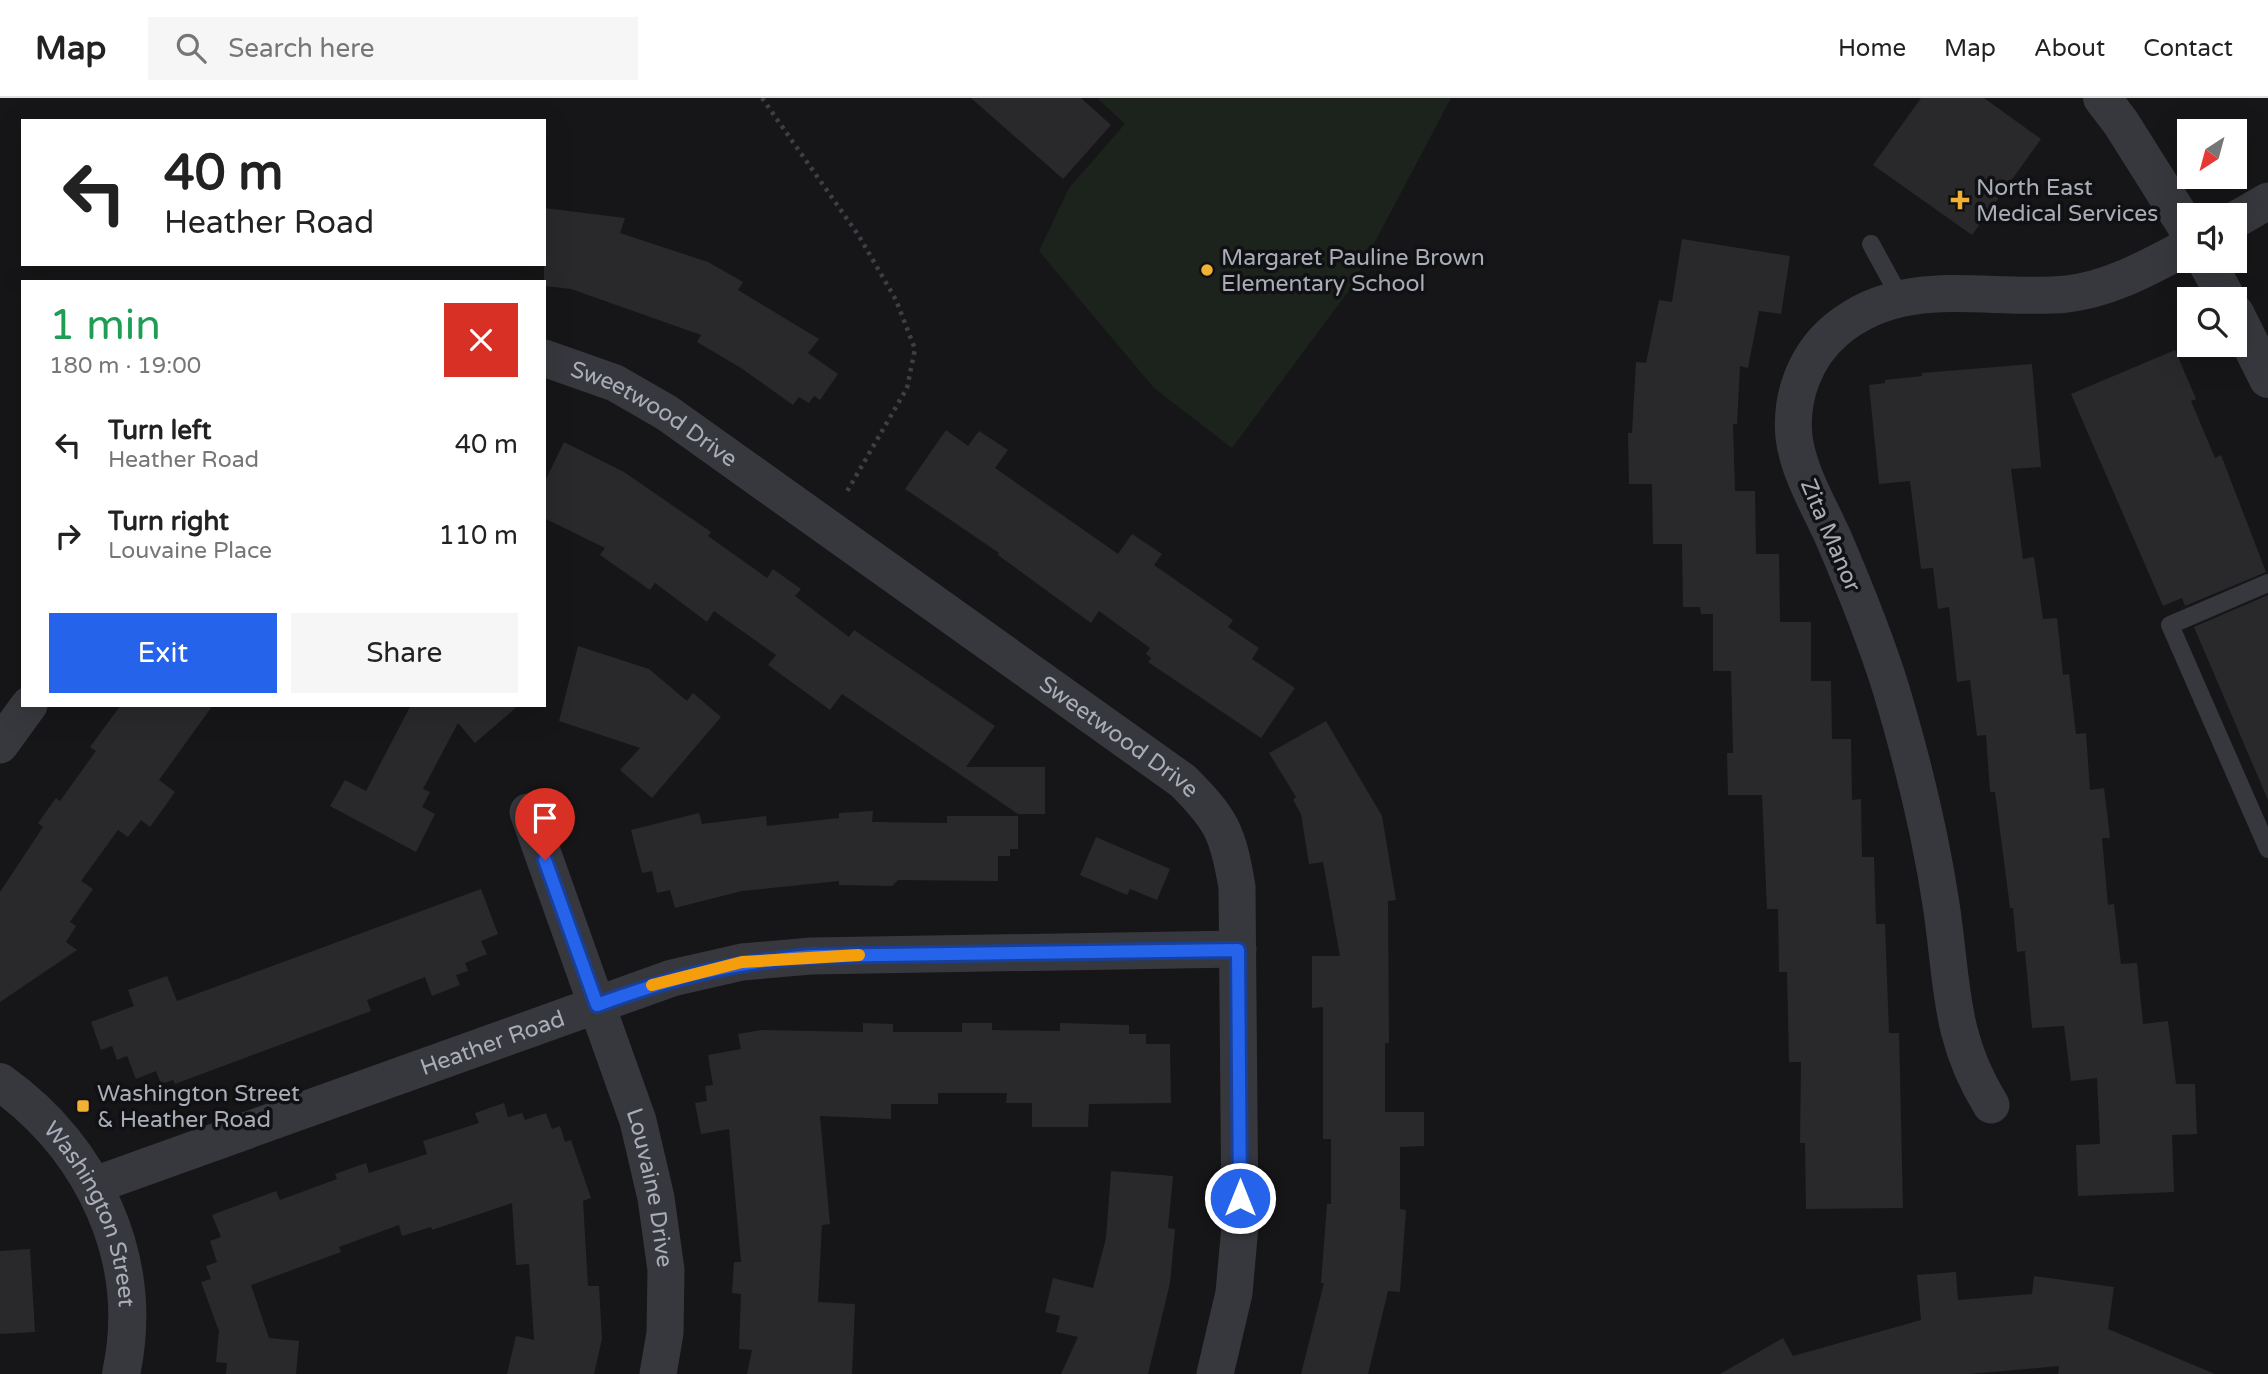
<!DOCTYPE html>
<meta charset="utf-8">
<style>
:root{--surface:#fff;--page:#f6f6f6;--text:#222;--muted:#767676;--line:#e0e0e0;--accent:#2563eb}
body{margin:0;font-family:"Varela Round",sans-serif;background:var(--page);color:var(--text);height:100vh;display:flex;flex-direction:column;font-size:26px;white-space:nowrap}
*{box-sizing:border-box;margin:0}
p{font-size:23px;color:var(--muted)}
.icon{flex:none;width:38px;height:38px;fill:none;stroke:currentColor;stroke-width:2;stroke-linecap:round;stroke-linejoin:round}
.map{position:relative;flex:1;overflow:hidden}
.sheet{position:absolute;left:21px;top:182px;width:525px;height:427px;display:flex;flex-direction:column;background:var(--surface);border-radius:0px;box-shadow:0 7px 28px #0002}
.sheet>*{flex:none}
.banner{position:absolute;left:21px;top:21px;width:525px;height:147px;border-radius:0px;box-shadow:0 7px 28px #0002;background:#fff;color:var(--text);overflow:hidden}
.needle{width:46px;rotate:216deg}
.controls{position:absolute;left:2177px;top:21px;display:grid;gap:14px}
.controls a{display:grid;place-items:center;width:70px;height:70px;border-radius:0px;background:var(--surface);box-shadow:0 7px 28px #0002;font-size:35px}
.pin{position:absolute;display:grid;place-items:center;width:60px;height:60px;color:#fff;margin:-72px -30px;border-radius:50% 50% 50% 0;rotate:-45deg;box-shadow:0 0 7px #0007}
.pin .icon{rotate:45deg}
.me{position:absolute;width:77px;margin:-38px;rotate:0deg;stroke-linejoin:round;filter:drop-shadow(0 0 5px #0008)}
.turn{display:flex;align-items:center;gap:24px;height:147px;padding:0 28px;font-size:32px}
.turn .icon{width:91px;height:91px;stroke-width:2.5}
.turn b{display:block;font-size:49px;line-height:60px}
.round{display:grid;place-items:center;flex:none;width:74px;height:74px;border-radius:0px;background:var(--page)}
.summary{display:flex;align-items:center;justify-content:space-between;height:119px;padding:0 28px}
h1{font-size:42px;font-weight:600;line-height:52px;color:#1e9e55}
.button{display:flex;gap:14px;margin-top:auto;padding:14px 28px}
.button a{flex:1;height:80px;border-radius:0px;background:var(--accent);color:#fff;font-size:28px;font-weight:600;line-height:80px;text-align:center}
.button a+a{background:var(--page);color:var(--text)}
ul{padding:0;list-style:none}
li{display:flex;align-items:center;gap:21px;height:91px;padding:0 28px}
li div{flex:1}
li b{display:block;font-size:26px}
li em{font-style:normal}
header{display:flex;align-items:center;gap:42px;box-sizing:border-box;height:98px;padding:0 35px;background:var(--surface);border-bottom:2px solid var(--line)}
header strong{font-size:33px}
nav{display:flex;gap:38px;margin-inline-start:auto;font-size:24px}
.search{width:490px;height:63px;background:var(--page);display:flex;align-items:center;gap:18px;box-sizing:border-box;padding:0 24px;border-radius:0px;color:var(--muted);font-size:26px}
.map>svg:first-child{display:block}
.green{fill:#1c231d}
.building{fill:#29292c}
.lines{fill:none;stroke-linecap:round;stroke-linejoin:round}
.path{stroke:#3d3f44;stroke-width:4.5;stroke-dasharray:3.5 5;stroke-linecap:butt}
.service{stroke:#37383d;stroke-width:18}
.minor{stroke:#37383d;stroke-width:37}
.tertiary{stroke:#37383d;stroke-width:38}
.route-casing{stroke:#184099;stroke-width:18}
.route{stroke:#2563eb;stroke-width:12}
.slow{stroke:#f59e0b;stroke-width:12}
.poi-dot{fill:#f2b134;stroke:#111113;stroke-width:2.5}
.labels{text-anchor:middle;stroke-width:7;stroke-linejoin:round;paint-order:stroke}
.poi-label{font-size:23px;fill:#a8adb8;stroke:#111113;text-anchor:start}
.street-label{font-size:23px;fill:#a8adb8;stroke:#111113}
</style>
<header>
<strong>Map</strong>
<div class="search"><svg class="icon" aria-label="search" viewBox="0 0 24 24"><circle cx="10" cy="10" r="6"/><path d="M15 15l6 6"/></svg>Search here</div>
<nav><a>Home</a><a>Map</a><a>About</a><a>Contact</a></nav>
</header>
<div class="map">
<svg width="2268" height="1276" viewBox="0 0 2268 1276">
<rect width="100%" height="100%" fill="#161618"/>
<path class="green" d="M 1097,0 L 1451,0 L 1350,191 L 1232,350 L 1154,290 L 1039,153 L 1069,90 L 1125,26 Z"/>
<g class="building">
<path d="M 971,0 L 1081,0 L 1111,27 L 1063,81 Z"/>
<path d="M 1921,0 L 1984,0 L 2041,41 L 1972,137 L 1873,67 Z"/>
<path d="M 544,110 L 625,120 L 620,135 L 708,164 L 743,184 L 738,192 L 819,241 L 808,255 L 838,276 L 820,302 L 814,298 L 809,305 L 799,299 L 793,307 L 741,270 L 697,244 L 701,237 L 571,191 L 544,188 Z"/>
<path d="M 1682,141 L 1790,158 L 1781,216 L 1759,213 L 1748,270 L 1740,268 L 1737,326 L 1733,326 L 1735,393 L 1755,393 L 1756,456 L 1779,456 L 1780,524 L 1811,524 L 1811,583 L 1831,583 L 1832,641 L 1851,641 L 1852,702 L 1861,701 L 1862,759 L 1874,759 L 1876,826 L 1885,826 L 1889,935 L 1899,935 L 1903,1110 L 1806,1111 L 1805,1045 L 1800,1045 L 1801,964 L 1789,964 L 1787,874 L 1779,874 L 1778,811 L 1767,811 L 1762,697 L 1728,697 L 1727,655 L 1733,655 L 1731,573 L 1713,573 L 1713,516 L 1701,516 L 1700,509 L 1683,509 L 1682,446 L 1653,446 L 1652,386 L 1629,386 L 1628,335 L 1632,335 L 1636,264 L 1646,265 L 1659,202 L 1672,204 Z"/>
<path d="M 2175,252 L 2196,301 L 2191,303 L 2215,360 L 2221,357 L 2266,474 L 2185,508 L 2182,500 L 2163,508 L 2071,296 Z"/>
<path d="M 2032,266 L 2041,369 L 2011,371 L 2023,461 L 2034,459 L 2043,521 L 2057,520 L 2063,577 L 2069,576 L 2076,636 L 2086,635 L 2090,692 L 2104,690 L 2110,740 L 2102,740 L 2108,807 L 2114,806 L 2121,866 L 2137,865 L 2143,926 L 2168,923 L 2176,986 L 2195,986 L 2197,1036 L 2172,1037 L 2174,1094 L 2078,1098 L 2076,1047 L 2100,1046 L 2097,980 L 2071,983 L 2064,928 L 2032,930 L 2025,853 L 2017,854 L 2013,810 L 2010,810 L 1995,694 L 1990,694 L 1986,637 L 1977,638 L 1970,582 L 1957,584 L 1949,509 L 1938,511 L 1933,470 L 1921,471 L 1910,383 L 1879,386 L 1869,287 L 1885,285 L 1885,282 L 1922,278 L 1922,275 Z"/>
<path d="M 946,332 L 968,348 L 979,333 L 1008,352 L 995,370 L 1118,456 L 1132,436 L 1162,456 L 1154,467 L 1233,522 L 1228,529 L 1259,550 L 1252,561 L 1295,590 L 1261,640 L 1148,564 L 1151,560 L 1146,556 L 1150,550 L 1099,513 L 1091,525 L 998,457 L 999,455 L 905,391 Z"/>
<path d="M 564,344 L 624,374 L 711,434 L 708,438 L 767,480 L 773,471 L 801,491 L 795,498 L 849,539 L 854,532 L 995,628 L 966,669 L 1045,669 L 1045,716 L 1018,716 L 842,596 L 830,612 L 768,567 L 776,557 L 714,513 L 707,524 L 655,485 L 650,492 L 600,457 L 605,450 L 544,420 L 544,385 Z"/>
<path d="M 2268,497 L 2268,702 L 2194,529 Z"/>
<path d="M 578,548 L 649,571 L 687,603 L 693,595 L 721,619 L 652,700 L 620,672 L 640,650 L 559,623 Z"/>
<path d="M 121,607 L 213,607 L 159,682 L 175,694 L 150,729 L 141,722 L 128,739 L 118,732 L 81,783 L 93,791 L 70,824 L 76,828 L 66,844 L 77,852 L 0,904 L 0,794 L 43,729 L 38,725 L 56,700 L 60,703 L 96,653 L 90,649 Z"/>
<path d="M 411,607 L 519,607 L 475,645 L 458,625 L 423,691 L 430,694 L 422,709 L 435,716 L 416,754 L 330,708 L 345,682 L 366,693 Z"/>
<path d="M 1326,623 L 1382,718 L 1396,802 L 1388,803 L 1389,945 L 1385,945 L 1385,1014 L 1424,1014 L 1424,1048 L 1400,1049 L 1400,1111 L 1406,1112 L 1400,1194 L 1388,1193 L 1368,1276 L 1301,1276 L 1324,1185 L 1321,1185 L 1327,1106 L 1331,1106 L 1331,1041 L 1323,1041 L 1323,909 L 1312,910 L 1312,858 L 1340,858 L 1323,764 L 1309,766 L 1301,716 L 1293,702 L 1296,699 L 1269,655 Z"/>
<path d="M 873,713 L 872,724 L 947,725 L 947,718 L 1018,718 L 1018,751 L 1010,751 L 1010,758 L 998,758 L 998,783 L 898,782 L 892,788 L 839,787 L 839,783 L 742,793 L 675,810 L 670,792 L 657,795 L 652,773 L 642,775 L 631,732 L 699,715 L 702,726 L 766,718 L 767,728 L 839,720 L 839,715 Z"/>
<path d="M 1096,739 L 1170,771 L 1157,802 L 1130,791 L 1127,797 L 1080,777 Z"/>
<path d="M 481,791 L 498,836 L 481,843 L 487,856 L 465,865 L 468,873 L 456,877 L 460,887 L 432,898 L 425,879 L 367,902 L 371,913 L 175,986 L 173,982 L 161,986 L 156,973 L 136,981 L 127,958 L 117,962 L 112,948 L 101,952 L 91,924 L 134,908 L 128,892 L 167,878 L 177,903 Z"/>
<path d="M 863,925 L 893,926 L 893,934 L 962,934 L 962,925 L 992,925 L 992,932 L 1060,933 L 1060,925 L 1129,927 L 1129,936 L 1146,936 L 1146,946 L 1170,946 L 1171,1005 L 1089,1006 L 1088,1029 L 1032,1029 L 1032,1005 L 1006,1005 L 1007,995 L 938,995 L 938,1006 L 891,1006 L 891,1021 L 820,1018 L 830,1126 L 822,1127 L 818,1204 L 855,1206 L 852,1276 L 747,1276 L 752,1252 L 739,1251 L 741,1196 L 732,1195 L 734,1164 L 741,1164 L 729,1031 L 701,1036 L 695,1005 L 707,1003 L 705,988 L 713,987 L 708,957 L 741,951 L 738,936 L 761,932 L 863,934 Z"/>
<path d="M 504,1005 L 508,1019 L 522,1015 L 525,1022 L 546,1015 L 552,1031 L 560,1028 L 565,1044 L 571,1042 L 591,1100 L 583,1103 L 588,1188 L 599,1188 L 602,1241 L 594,1276 L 507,1276 L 516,1238 L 534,1242 L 529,1166 L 516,1167 L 512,1105 L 432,1132 L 431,1129 L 402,1138 L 399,1127 L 339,1149 L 341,1154 L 251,1187 L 269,1240 L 299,1243 L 296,1276 L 226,1276 L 227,1265 L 216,1264 L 219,1233 L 201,1184 L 211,1181 L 206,1168 L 217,1164 L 210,1143 L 221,1139 L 212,1117 L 276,1093 L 280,1102 L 337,1081 L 335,1076 L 366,1065 L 369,1075 L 427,1056 L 423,1043 L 479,1025 L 475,1015 Z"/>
<path d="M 1111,1073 L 1173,1078 L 1168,1130 L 1175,1131 L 1170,1185 L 1157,1239 L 1148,1276 L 1061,1276 L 1078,1239 L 1056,1234 L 1060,1218 L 1045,1214 L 1053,1180 L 1093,1190 L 1106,1140 Z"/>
<path d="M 30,1151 L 35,1234 L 0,1236 L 0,1153 Z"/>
<path d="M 1956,1174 L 1958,1202 L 2032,1196 L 2034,1178 L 2114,1189 L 2108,1231 L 2215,1276 L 2058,1276 L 2059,1268 L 1969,1276 L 1720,1276 L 1783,1240 L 1793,1258 L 1921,1222 L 1917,1177 Z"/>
</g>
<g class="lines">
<path class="path" d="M 762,0 L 859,138 L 896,202 L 915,251 L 907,290 L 845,397"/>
<g class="service">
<path d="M 1871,146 L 1900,199"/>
<path d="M 2268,485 L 2170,527 L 2268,751"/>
</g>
<g class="minor">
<path d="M 2235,122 L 2268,103"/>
<path id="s1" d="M 544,260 L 615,285 L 667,315 L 1183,683 C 1222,722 1228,735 1237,789 L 1240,1128 L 1234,1195 L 1215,1276"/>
<path d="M 0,647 L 29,607"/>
<path id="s2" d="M 528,714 L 638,1023 L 656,1100 L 666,1172 L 665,1235 L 658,1276"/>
<path d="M 1991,1007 C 1948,938 1953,884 1941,806 C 1930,733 1912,661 1891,591 C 1875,539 1854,488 1833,439 C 1819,408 1798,373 1794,339 C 1790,299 1805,258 1836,232 C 1904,175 1988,204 2067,196 C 2112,191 2150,168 2189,148"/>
<path id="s3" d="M 95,1087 L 672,880 L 742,864 L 811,858 L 1238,851"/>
</g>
<g class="tertiary">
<path d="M 2102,0 L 2121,25 L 2189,133"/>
<path d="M 2206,163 L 2227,201"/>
<path d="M 2235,215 L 2268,281"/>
<path id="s4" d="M 0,984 C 93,1051 146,1161 121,1276"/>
</g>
</g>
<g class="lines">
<defs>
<path id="route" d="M 545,762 L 597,907 C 674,879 729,865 811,858 L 1238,852 L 1240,1100"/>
</defs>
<use href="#route" class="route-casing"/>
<use href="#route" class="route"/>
<path class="slow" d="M 652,887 L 742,864 L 859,857"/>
</g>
<g class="poi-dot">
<path d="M1956.5 91.5h7v7h7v7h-7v7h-7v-7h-7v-7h7z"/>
<circle cx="1207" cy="172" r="7"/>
<rect x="76" y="1001" width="14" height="14" rx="3.5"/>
</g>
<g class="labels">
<g class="poi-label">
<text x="1976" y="97">North East<tspan x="1976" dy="26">Medical Services</tspan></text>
<text x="1221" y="167">Margaret Pauline Brown<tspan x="1221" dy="26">Elementary School</tspan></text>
<text x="97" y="1003">Washington Street<tspan x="97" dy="26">&amp; Heather Road</tspan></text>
</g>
<g class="street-label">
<text dy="8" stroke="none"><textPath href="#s1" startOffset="124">Sweetwood Drive</textPath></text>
<text transform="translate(1831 437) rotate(67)" y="8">Zita Manor</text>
<text dy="8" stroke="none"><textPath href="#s1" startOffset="691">Sweetwood Drive</textPath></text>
<text dy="8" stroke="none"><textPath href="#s3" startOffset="422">Heather Road</textPath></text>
<text dy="8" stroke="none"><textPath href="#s2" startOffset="396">Louvaine Drive</textPath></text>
<text dy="8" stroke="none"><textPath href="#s4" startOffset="166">Washington Street</textPath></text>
</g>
</g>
</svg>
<div class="controls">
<a><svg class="needle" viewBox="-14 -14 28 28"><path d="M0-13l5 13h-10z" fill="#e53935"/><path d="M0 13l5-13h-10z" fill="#767676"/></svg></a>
<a><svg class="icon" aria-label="sound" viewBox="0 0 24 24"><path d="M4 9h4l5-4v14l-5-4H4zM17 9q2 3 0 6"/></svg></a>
<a><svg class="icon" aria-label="search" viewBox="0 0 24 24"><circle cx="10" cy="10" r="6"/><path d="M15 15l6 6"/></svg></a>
</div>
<div class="pin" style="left:545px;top:762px;background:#d93025"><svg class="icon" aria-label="arrive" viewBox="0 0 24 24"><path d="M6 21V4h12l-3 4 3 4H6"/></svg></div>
<svg class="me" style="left:1240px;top:1100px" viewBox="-20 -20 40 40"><circle r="17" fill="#2563eb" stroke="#fff" stroke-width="3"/><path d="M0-11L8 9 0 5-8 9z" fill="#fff"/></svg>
<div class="banner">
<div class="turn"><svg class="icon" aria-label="left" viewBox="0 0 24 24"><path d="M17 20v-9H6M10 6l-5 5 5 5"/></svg><div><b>40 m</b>Heather Road</div></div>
</div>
<section class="sheet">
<div class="summary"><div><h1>1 min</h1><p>180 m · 19:00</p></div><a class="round" style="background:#d93025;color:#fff"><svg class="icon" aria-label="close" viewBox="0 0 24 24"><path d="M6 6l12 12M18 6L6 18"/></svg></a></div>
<ul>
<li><svg class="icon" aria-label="left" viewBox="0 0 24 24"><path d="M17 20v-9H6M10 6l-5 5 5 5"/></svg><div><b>Turn left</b><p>Heather Road</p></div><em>40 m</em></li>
<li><svg class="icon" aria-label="right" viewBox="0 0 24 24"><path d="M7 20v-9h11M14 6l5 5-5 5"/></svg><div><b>Turn right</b><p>Louvaine Place</p></div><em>110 m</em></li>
</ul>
<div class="button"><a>Exit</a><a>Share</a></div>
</section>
</div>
